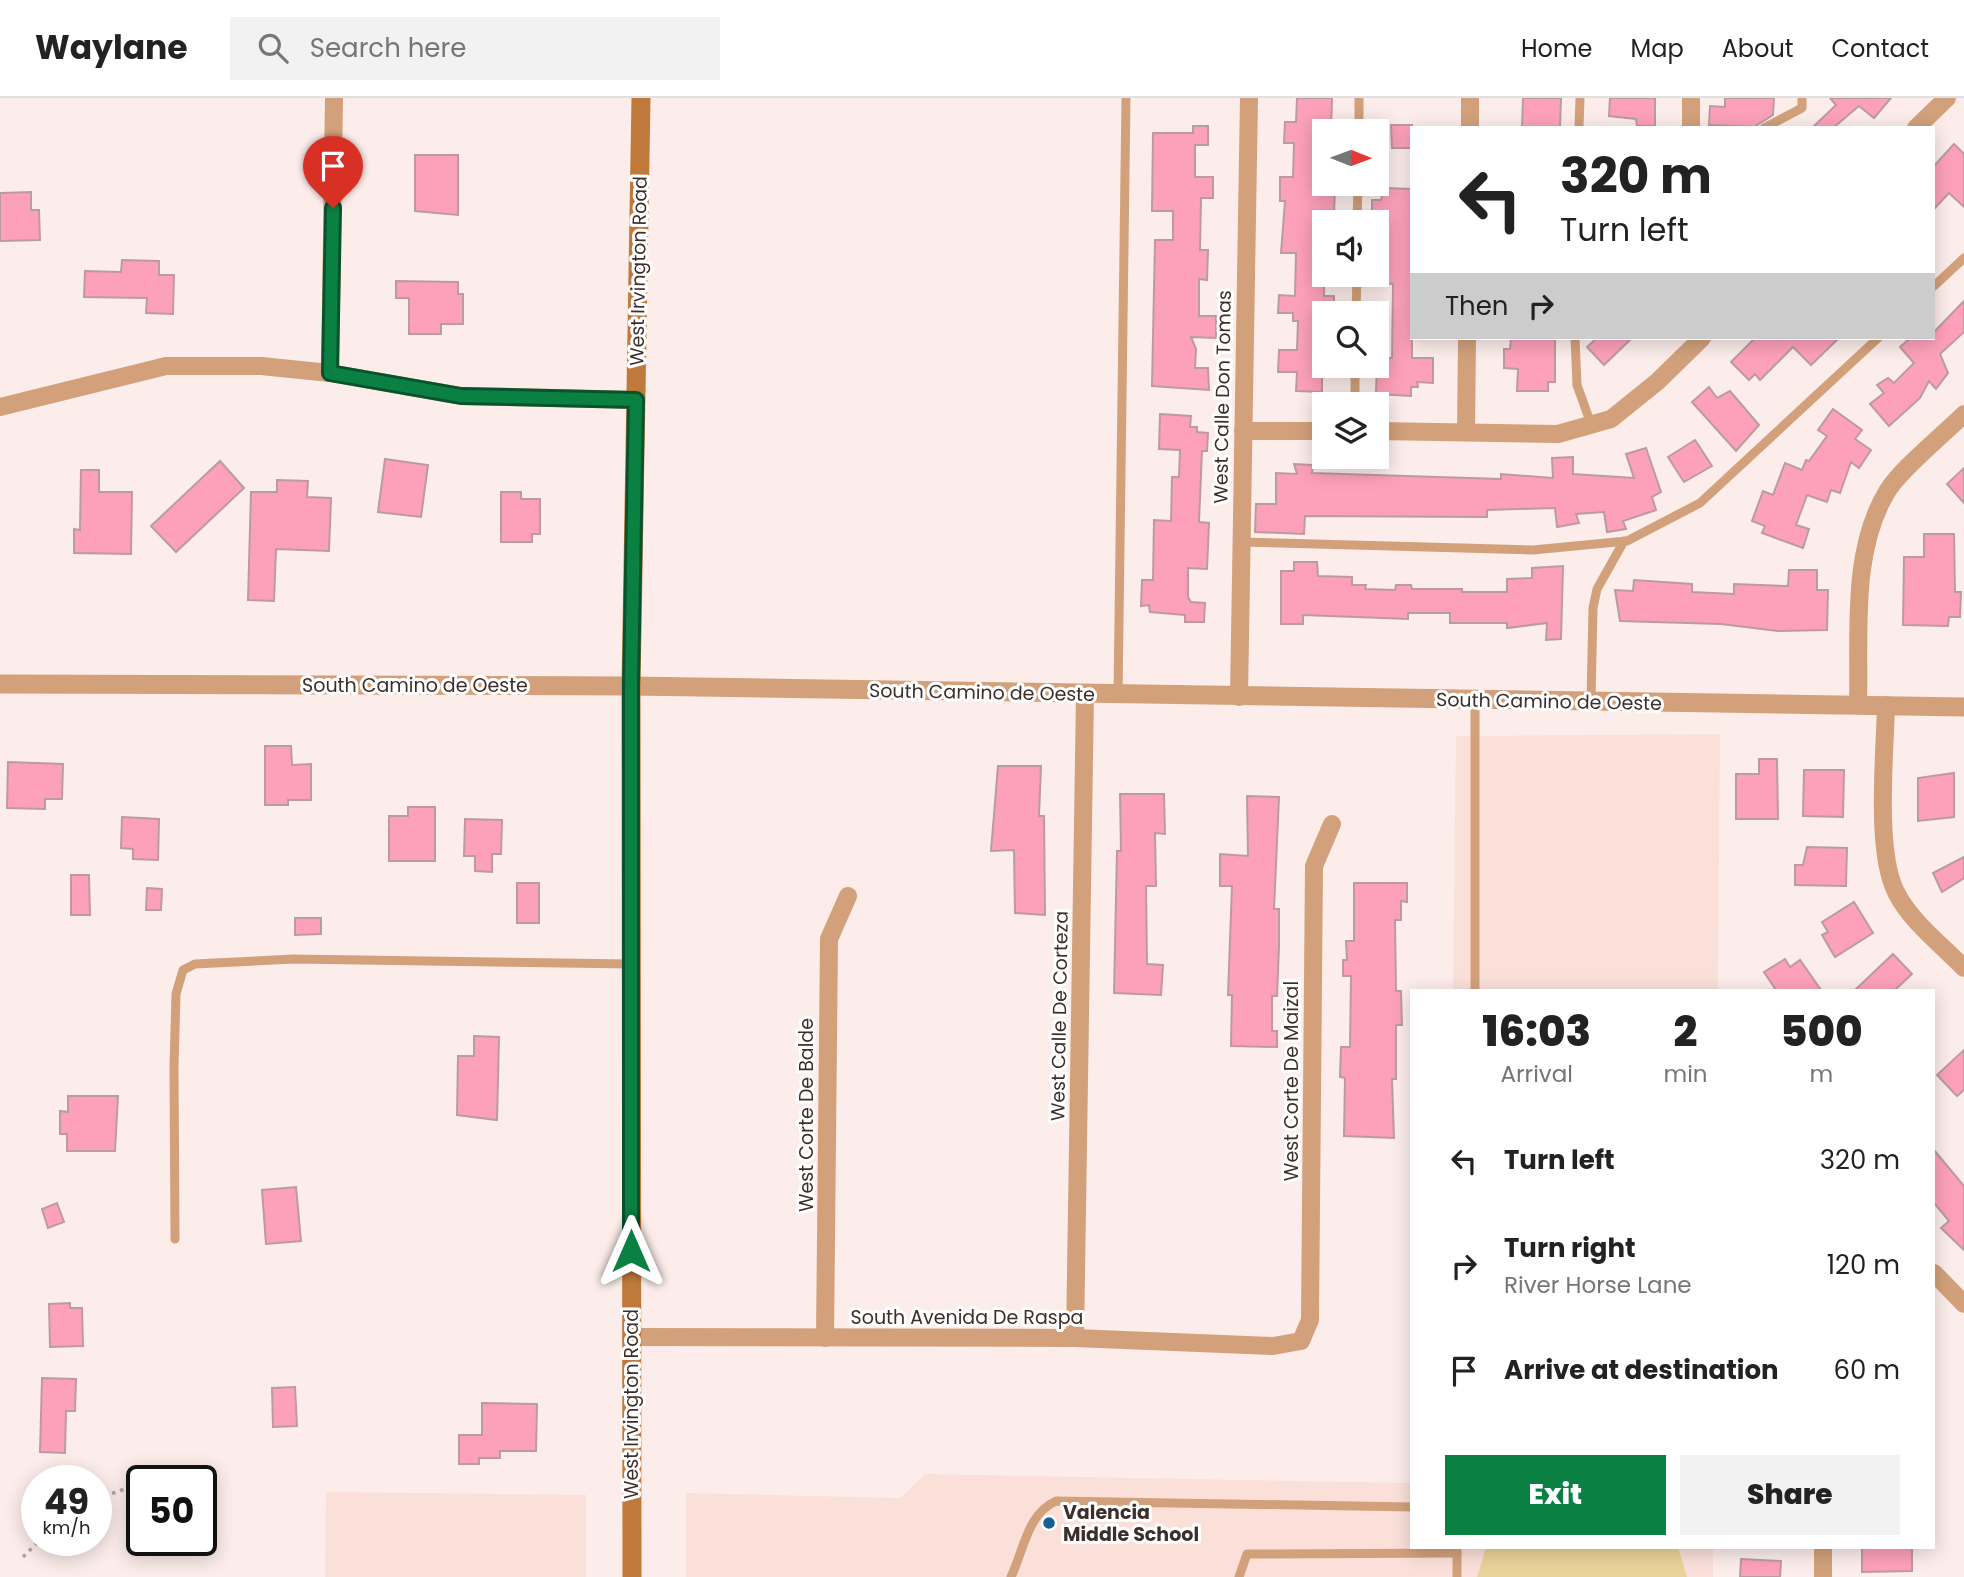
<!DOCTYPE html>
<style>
:root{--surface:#fff;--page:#f2f2f2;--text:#222;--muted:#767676;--line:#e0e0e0;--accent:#0b8043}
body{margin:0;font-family:Poppins,sans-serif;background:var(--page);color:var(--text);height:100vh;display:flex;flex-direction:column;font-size:26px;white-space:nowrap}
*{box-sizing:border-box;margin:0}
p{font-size:23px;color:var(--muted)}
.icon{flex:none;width:38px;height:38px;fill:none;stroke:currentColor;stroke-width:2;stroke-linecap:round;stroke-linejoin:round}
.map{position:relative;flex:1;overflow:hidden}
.drawer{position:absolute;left:1410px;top:891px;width:525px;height:560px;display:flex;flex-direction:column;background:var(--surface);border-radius:0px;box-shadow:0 4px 18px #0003}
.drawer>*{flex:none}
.hud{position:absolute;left:1410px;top:28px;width:525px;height:214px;border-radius:0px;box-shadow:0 4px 18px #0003;background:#fff;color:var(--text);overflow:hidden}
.needle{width:46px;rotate:91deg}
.buttons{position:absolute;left:1312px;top:21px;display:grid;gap:14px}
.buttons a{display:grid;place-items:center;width:77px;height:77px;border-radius:0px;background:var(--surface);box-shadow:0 4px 18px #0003;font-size:35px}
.speed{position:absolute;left:21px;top:1367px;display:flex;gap:14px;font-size:35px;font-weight:700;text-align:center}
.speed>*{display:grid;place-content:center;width:91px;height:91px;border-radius:50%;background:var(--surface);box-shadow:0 4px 18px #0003;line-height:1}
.speed small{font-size:18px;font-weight:400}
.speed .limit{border:4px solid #111;border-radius:10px;background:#fff;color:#111}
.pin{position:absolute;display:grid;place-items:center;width:60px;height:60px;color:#fff;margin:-72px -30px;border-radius:50% 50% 50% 0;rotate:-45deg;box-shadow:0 0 7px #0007}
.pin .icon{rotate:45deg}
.me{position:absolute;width:77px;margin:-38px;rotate:0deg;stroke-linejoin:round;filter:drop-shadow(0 0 5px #0008)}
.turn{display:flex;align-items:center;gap:24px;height:147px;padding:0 35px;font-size:32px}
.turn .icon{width:91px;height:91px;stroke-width:2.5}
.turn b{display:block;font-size:49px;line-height:60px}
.then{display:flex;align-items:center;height:66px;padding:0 35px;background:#0003;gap:14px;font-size:26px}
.eta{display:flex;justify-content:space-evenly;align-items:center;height:119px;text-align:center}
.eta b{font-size:42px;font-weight:800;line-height:49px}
.primary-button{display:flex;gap:14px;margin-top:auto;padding:14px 35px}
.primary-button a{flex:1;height:80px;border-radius:0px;background:var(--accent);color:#fff;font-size:28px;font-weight:800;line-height:80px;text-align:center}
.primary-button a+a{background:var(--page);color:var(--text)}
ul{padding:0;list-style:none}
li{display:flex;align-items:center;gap:21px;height:105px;padding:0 35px}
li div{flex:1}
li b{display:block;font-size:26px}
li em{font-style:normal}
header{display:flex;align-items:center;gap:42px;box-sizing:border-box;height:98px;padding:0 35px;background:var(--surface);border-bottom:2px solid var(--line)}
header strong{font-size:33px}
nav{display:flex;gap:38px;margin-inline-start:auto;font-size:24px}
.search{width:490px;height:63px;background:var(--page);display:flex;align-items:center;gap:18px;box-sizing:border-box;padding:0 24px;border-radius:0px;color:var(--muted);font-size:26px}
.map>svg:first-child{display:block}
.built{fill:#fbe0da}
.green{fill:#ead398}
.building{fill:#fda1ba;stroke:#bc9aa2;stroke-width:2}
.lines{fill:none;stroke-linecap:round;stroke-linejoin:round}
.path{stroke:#b1a29f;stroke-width:3.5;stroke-dasharray:3.5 5;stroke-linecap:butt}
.service{stroke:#d2a17b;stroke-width:9}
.minor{stroke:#d2a17b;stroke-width:18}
.tertiary{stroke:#d2a17b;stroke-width:19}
.secondary{stroke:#bf793a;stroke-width:19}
.route-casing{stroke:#07532c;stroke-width:18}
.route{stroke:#0b8043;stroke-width:12}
.poi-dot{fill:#185e92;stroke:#fff;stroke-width:2.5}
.labels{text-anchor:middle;stroke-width:6;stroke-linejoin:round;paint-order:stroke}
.street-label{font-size:19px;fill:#3c2e2b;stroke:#fff}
.poi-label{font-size:19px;font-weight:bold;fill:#3c2e2b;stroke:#fff;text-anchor:start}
</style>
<header>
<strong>Waylane</strong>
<div class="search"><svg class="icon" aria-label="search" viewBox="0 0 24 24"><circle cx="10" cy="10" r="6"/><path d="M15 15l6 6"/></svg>Search here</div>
<nav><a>Home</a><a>Map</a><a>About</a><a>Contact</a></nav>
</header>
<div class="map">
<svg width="1964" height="1479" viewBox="0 0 1964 1479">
<rect width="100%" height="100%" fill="#fcedea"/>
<g class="built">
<path d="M 1720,636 L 1718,892 L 1453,892 L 1456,638 Z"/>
<path d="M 925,1376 L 1412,1385 L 1412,1449 L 1713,1449 L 1713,1479 L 686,1479 L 686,1395 L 900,1400 Z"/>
<path d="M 326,1394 L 586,1397 L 586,1479 L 325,1479 Z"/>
</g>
<path class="green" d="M 1486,1449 L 1678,1449 L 1687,1479 L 1477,1479 Z"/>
<g class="building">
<path d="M 1297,0 L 1332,0 L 1331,33 L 1325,33 L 1325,86 L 1335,86 L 1334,118 L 1325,118 L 1324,198 L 1334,198 L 1334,215 L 1325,215 L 1325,279 L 1322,279 L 1322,294 L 1296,293 L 1297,274 L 1278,274 L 1279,252 L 1297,252 L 1298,223 L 1293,223 L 1293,215 L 1278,215 L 1279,197 L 1295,198 L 1296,155 L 1281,155 L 1285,103 L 1280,103 L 1280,79 L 1293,79 L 1294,45 L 1284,45 L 1285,24 L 1296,24 Z"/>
<path d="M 1523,0 L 1561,0 L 1560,30 L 1522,30 Z"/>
<path d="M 1610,0 L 1655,0 L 1655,28 L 1637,28 L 1636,21 L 1609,18 Z"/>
<path d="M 1725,0 L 1774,0 L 1773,17 L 1754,29 L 1709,27 L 1710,8 L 1725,9 Z"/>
<path d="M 1830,0 L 1891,0 L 1874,20 L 1859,8 L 1833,30 L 1812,30 L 1836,7 Z"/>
<path d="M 1391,27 L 1412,27 L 1412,50 L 1392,50 Z"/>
<path d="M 1193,28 L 1208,28 L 1208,47 L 1195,47 L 1195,79 L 1213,79 L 1213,100 L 1201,100 L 1200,152 L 1208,152 L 1207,182 L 1199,181 L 1199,218 L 1216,218 L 1216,240 L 1191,239 L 1196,251 L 1195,270 L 1208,270 L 1209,292 L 1152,288 L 1155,142 L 1173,142 L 1173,113 L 1152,113 L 1153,35 L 1193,35 Z"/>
<path d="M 1954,46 L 1964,56 L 1964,109 L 1949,95 L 1934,111 L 1934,68 Z"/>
<path d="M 415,57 L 458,57 L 458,117 L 415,113 Z"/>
<path d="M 1384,90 L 1412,91 L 1412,260 L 1433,260 L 1433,285 L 1417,284 L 1418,289 L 1411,289 L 1411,298 L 1376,296 L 1377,260 L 1392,260 L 1393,186 L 1380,185 L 1381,125 L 1372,124 L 1372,102 L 1381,102 Z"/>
<path d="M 31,94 L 31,112 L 39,112 L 40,142 L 0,143 L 0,95 Z"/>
<path d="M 122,162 L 159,163 L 159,177 L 174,177 L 173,216 L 146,215 L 147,200 L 84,199 L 85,173 L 121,174 Z"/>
<path d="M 396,183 L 458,184 L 458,196 L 463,196 L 463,226 L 441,226 L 441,236 L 409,236 L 409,200 L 396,200 Z"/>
<path d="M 1964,203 L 1964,234 L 1940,256 L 1948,275 L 1936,291 L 1929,283 L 1920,300 L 1889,328 L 1870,306 L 1884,295 L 1877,287 L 1888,280 L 1894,285 L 1914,265 L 1900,249 L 1910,240 L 1934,240 L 1934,234 Z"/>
<path d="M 1511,240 L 1555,240 L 1555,284 L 1548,284 L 1548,293 L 1517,293 L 1518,271 L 1504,270 L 1504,251 L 1510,251 Z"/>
<path d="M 1597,240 L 1632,240 L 1604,267 L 1587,249 Z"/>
<path d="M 1755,240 L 1839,240 L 1811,267 L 1793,249 L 1760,282 L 1755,276 L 1749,282 L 1731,264 Z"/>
<path d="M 1709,289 L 1717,300 L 1730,293 L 1759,327 L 1736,353 L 1692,304 Z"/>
<path d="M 1833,311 L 1862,332 L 1855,341 L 1871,352 L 1859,370 L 1851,364 L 1840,395 L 1831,392 L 1827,404 L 1807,397 L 1796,427 L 1809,431 L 1803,450 L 1762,435 L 1765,428 L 1752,423 L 1763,393 L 1773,397 L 1785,365 L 1802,372 L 1806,362 L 1809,363 L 1827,338 L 1818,332 Z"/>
<path d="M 1160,316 L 1191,318 L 1190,329 L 1197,329 L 1197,334 L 1208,335 L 1207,353 L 1202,353 L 1199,424 L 1209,425 L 1207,471 L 1188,470 L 1188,499 L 1191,504 L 1205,505 L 1204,524 L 1185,524 L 1185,517 L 1150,514 L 1149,507 L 1141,508 L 1142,482 L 1153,482 L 1154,422 L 1171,423 L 1172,379 L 1179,379 L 1180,352 L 1159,351 Z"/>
<path d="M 1695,342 L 1712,368 L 1684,384 L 1668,359 Z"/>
<path d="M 1646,350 L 1661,394 L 1652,399 L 1656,412 L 1623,423 L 1626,431 L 1607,434 L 1604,414 L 1576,416 L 1579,425 L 1557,429 L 1555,410 L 1487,412 L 1487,419 L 1305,418 L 1304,436 L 1255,434 L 1256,406 L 1276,406 L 1276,375 L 1297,376 L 1294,366 L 1313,367 L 1312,375 L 1501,381 L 1501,376 L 1553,380 L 1552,360 L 1573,359 L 1573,376 L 1634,380 L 1626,356 Z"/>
<path d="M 385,361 L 428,367 L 421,419 L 378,414 Z"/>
<path d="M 220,363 L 244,390 L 176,454 L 151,428 Z"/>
<path d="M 1964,370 L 1964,405 L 1947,386 Z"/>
<path d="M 81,372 L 99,372 L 99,394 L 132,394 L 131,456 L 74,455 L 74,431 L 80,432 Z"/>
<path d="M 277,382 L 308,383 L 307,399 L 331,400 L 329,453 L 276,451 L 274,503 L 248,502 L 251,394 L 277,394 Z"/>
<path d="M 501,394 L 521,394 L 521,401 L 540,401 L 540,436 L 532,436 L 532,444 L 501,444 Z"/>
<path d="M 1924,436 L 1954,436 L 1955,494 L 1961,494 L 1960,519 L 1949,519 L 1948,528 L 1903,527 L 1904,459 L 1924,459 Z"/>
<path d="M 1294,464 L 1317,464 L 1318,478 L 1352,479 L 1352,487 L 1366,487 L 1365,491 L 1395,492 L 1396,487 L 1411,487 L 1412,491 L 1462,491 L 1462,494 L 1507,494 L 1507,481 L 1532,480 L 1532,470 L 1563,468 L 1561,541 L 1546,542 L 1547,525 L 1507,530 L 1507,525 L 1450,525 L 1450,515 L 1408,515 L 1408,521 L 1303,517 L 1303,526 L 1281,526 L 1281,473 L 1294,473 Z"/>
<path d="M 1789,472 L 1817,472 L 1817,492 L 1828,492 L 1827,532 L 1778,533 L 1721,526 L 1620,523 L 1615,492 L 1633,493 L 1634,482 L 1692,486 L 1692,494 L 1734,496 L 1734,486 L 1788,488 Z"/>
<path d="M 265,648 L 291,648 L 292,667 L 311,666 L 311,702 L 288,702 L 288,707 L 265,707 Z"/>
<path d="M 1759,661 L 1777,661 L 1778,721 L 1736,721 L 1736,676 L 1759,676 Z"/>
<path d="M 8,664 L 63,666 L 62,701 L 45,701 L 45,711 L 7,710 Z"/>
<path d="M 998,668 L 1041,668 L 1039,718 L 1044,718 L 1045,817 L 1015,815 L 1014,752 L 991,753 Z"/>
<path d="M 1804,672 L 1844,672 L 1843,719 L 1803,718 Z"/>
<path d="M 1954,675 L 1954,719 L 1918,723 L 1918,680 Z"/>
<path d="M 1120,696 L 1164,696 L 1165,736 L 1155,735 L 1156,788 L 1146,788 L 1147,866 L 1163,867 L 1161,897 L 1114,895 L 1117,753 L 1121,753 Z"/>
<path d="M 1247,698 L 1279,699 L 1274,811 L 1279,811 L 1279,848 L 1277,898 L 1272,898 L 1272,933 L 1277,933 L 1277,949 L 1231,948 L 1232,897 L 1228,897 L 1232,788 L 1220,788 L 1220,756 L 1248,758 Z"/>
<path d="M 408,709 L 435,709 L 435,763 L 389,763 L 389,718 L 408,718 Z"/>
<path d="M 122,719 L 159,721 L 158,762 L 133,761 L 133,751 L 121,750 Z"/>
<path d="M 465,721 L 502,722 L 501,756 L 492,756 L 492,774 L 475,773 L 475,758 L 464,758 Z"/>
<path d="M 1807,749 L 1847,750 L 1846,788 L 1795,787 L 1795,767 L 1803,767 Z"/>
<path d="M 1964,759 L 1964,780 L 1942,794 L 1933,775 Z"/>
<path d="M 71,777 L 89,777 L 90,817 L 71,817 Z"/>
<rect x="517" y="785" width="22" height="40"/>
<path d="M 1354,785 L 1407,785 L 1407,804 L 1401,803 L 1401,822 L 1395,822 L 1396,893 L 1401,893 L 1402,927 L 1396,927 L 1396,981 L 1392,981 L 1394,1040 L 1344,1038 L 1345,980 L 1340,979 L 1341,949 L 1350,949 L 1351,878 L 1343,878 L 1343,862 L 1347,862 L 1346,843 L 1354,843 Z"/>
<path d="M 147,790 L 162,791 L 161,812 L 146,812 Z"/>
<path d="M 1854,804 L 1873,835 L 1835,859 L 1822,837 L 1828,834 L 1822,824 Z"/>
<path d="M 295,820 L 321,820 L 321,836 L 295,837 Z"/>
<path d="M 1893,856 L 1912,876 L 1895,892 L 1855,892 Z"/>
<path d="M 1785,861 L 1790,869 L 1800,862 L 1821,892 L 1776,892 L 1764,874 Z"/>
<path d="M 474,938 L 499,939 L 497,1022 L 457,1017 L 458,958 L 474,958 Z"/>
<path d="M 1964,952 L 1964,992 L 1957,998 L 1937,977 Z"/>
<path d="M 68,998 L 118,998 L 115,1053 L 67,1053 L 67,1036 L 60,1036 L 60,1013 L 68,1014 Z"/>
<path d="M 1934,1052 L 1964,1088 L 1964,1152 L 1941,1130 L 1949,1123 L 1934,1105 Z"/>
<path d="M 296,1089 L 301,1143 L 266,1146 L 262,1092 Z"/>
<path d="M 57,1105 L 64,1124 L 48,1130 L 42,1111 Z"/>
<path d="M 70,1205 L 70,1210 L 82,1210 L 83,1248 L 50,1249 L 49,1206 Z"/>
<path d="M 42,1280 L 76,1281 L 75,1313 L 66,1313 L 65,1355 L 40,1354 Z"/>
<path d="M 295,1289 L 297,1328 L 273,1329 L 272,1290 Z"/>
<path d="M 482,1305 L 537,1306 L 536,1353 L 500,1353 L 500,1360 L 479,1360 L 479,1366 L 459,1366 L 459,1337 L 482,1337 Z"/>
<path d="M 1862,1449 L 1912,1449 L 1912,1473 L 1862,1474 Z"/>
<path d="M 1741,1461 L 1781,1463 L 1780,1479 L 1740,1479 Z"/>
</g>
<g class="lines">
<g class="path">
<path d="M 96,1401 L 142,1385"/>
<path d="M 23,1459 L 40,1442"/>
</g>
<g class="service">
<path d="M 1579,30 L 1580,0"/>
<path d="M 1764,30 L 1802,10 L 1802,0"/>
<path d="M 1359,33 L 1359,0"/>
<path d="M 1357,124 L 1358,86"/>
<path d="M 1934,188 L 1964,160"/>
<path d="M 1356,215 L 1357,177"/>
<path d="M 1575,240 L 1577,287 L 1591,326"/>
<path d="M 1355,306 L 1355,268"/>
<path d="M 1241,444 L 1533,452 L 1627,443 L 1700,405 L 1878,240"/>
<path d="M 1118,596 L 1126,0"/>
<path d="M 1591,602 L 1593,510 L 1597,491 L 1624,443"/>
<path d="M 1475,892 L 1475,601"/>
<path d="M 175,1141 L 174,969 L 176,896 L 183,872 L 195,866 L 293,861 L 631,866"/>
<path d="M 1457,1449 L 1457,1479"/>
<path d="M 1011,1479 C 1024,1452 1027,1416 1056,1403 L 1412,1409"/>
<path d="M 1239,1479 L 1247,1456 L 1457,1455"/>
</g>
<g class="minor">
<path d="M 1470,30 L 1470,0"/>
<path d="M 1691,30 L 1691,0"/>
<path d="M 1916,30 L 1947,0"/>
<path d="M 330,275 L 334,0"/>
<path d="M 0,309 L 166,268 L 261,268 L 330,275 L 461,298 L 636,302"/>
<path d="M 1243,333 L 1325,333"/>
<path d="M 1377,333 L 1558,336 L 1611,321 L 1657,284 L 1702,240"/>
<path d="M 1466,334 L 1467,240"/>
<path d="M 1239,599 L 1249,0"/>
<path d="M 1858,607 C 1860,537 1850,453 1888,392 C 1901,371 1945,335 1964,316"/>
<path d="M 1886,607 C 1885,655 1875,753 1896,794 C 1910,823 1942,847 1964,870"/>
<path d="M 1934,1175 L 1964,1206"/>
<path d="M 631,1239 L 1075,1240 L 1273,1248 L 1301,1243 L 1310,1222 L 1314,768 L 1332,726"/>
<path d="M 825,1240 L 829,841 L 848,798"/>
<path d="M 1075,1240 L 1085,596"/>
<path d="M 1823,1479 L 1823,1449"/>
</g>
<path class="tertiary" d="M 0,586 L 631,588 L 1964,609"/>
<path class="secondary" d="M 632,1479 L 631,588 L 641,0"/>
</g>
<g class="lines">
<defs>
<path id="route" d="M 333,110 L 330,275 L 461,298 L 636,302 L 631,588 L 631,1153"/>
</defs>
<use href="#route" class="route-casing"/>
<use href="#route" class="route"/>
</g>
<circle class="poi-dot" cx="1049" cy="1425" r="7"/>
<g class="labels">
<g class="street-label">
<text transform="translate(638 173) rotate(-89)" y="7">West Irvington Road</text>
<text transform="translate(1222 299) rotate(-89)" y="7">West Calle Don Tomas</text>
<text x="415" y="594">South Camino de Oeste</text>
<text transform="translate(982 594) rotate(1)" y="7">South Camino de Oeste</text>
<text transform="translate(1549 603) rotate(1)" y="7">South Camino de Oeste</text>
<text transform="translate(1059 918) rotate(-89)" y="7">West Calle De Corteza</text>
<text transform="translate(1291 983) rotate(-90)" y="7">West Corte De Maizal</text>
<text transform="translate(806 1017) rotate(-90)" y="7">West Corte De Balde</text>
<text x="967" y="1226">South Avenida De Raspa</text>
<text transform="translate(631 1306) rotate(-90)" y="7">West Irvington Road</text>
</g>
<g class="poi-label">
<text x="1063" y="1421">Valencia<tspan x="1063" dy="22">Middle School</tspan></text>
</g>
</g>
</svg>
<div class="buttons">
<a><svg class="needle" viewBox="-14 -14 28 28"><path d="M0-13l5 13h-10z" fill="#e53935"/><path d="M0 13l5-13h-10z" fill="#767676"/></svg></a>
<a><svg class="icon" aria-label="sound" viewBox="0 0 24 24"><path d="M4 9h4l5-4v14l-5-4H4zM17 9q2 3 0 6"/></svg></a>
<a><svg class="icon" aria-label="search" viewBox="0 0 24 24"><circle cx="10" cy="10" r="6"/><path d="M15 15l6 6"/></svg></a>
<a><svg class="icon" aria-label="layers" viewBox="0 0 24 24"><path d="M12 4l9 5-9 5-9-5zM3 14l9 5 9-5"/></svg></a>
</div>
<div class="speed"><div>49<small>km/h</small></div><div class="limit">50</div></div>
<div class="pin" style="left:333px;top:110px;background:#d93025"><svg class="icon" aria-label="arrive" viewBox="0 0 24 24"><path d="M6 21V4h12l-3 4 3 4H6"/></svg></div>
<svg class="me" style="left:631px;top:1153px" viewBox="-20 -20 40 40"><path d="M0-17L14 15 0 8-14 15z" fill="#0b8043" stroke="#fff" stroke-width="4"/></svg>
<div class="hud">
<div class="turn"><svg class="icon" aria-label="left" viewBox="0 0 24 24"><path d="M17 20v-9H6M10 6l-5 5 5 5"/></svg><div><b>320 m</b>Turn left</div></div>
<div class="then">Then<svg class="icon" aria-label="right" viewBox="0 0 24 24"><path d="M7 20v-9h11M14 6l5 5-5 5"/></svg></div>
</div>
<section class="drawer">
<div class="eta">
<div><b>16:03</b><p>Arrival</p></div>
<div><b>2</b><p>min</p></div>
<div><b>500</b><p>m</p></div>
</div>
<ul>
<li><svg class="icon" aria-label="left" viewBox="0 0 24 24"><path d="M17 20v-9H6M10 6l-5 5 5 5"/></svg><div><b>Turn left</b></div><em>320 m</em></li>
<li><svg class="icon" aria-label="right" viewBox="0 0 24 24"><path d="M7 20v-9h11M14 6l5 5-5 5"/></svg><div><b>Turn right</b><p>River Horse Lane</p></div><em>120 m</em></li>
<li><svg class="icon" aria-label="arrive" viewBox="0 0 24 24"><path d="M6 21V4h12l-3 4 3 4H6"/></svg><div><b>Arrive at destination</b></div><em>60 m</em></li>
</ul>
<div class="primary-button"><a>Exit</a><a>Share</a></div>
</section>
</div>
